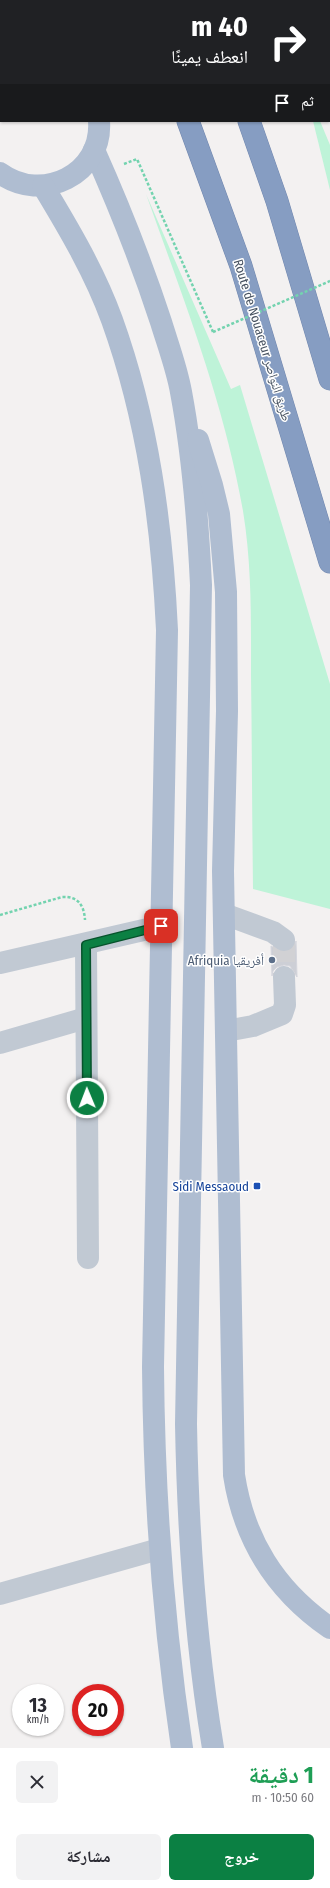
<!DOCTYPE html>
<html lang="ar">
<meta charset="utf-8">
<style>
:root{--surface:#fff;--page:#f2f2f3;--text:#2b2b33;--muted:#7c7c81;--accent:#0b8043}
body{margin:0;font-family:"Fira Sans Condensed","Noto Naskh Arabic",sans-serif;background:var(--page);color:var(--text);direction:rtl;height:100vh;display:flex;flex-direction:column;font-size:15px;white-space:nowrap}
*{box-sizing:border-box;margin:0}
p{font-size:13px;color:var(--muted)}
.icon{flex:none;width:22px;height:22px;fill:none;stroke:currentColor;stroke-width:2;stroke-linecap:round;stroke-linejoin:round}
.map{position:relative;height:1748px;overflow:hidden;direction:ltr}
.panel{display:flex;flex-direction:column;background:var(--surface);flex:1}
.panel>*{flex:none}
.guide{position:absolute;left:0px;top:0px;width:330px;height:122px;box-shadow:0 1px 3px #0004;direction:rtl;background:#202124;color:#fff;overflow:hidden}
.speed{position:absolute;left:12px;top:1684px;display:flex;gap:8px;font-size:20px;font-weight:700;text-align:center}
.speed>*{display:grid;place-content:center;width:52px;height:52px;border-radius:50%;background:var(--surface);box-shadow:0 1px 3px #0004;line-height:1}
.speed small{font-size:10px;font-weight:400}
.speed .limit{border:6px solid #d22;background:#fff;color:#111}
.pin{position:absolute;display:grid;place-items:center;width:34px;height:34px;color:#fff;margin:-17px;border-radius:8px;box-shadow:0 2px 6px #0006}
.me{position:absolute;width:44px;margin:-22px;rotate:359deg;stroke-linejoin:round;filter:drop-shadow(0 0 3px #0008)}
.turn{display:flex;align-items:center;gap:14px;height:84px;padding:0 16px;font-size:18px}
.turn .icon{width:52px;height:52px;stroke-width:2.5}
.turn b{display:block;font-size:28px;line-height:34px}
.then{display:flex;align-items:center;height:38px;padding:0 16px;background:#0003;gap:8px;font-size:15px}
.round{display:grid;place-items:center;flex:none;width:42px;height:42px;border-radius:6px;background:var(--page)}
.overview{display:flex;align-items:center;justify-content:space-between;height:68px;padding:0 16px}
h1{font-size:24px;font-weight:700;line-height:30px;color:#1e9e55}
.cta{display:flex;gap:8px;margin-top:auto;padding:8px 16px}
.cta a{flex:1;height:46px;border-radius:6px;background:var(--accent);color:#fff;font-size:16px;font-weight:700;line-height:46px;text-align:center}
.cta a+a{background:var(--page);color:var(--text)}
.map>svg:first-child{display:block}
.green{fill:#bef3d8}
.building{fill:#cdcfd6;stroke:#d5d6dd}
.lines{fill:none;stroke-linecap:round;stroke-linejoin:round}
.minor-tunnel{stroke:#d1d1d4;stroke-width:22;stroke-dasharray:22 11;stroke-linecap:butt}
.highway-casing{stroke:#7187ae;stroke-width:23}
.path{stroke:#73d3af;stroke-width:2.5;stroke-dasharray:3 2;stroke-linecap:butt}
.minor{stroke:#c1c9d3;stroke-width:22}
.major{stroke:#afbdd1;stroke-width:22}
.highway{stroke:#869dc2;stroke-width:22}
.path-bridge{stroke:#73d3af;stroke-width:2.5;stroke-dasharray:3 2;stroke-linecap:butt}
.route-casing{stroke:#07532c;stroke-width:10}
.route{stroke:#0b8043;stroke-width:7}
.service-dot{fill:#5c6f8a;stroke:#fff;stroke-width:1.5}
.transit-dot{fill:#1a4fb4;stroke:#fff;stroke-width:1.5}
.labels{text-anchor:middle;stroke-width:3;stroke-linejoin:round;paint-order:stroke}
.street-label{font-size:13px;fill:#475260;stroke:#fff}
.service-label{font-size:13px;fill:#4e5e75;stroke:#fff;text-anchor:end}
.transit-label{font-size:13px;fill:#164399;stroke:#fff;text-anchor:end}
</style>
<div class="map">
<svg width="330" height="1748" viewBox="0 0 330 1748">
<rect width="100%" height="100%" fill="#f3f1f1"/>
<g class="green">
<path d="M 313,121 L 320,121 L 330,145 L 330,190 Z"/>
<path d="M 146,194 L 231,389 L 240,385 L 330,684 L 330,909 L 253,889 C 252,818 252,746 251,675 C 251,620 252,566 243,511 C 224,402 183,298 146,194 Z"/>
</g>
<path class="building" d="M 296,941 L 297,977 L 290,966 L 284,965 L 277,967 L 273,971 L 272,976 L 271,946 L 282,952 L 289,952 L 294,948 Z"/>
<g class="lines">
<path class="minor-tunnel" d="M 284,940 L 284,977"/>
<defs>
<g id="highway">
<path d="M 141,0 L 142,1"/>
<path d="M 204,0 L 204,1"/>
<path d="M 188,121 L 241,266 L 330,562"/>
<path d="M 249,121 L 277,201 L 330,379"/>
</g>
</defs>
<use href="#highway" class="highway-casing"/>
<g class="path">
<path d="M 124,164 L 137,159 L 213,332"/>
<path d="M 0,915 L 62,897 C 78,896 84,905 85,920"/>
</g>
<g class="minor">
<path d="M 224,914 L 273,932 L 284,940"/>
<path d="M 86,945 L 88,1258"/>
<path d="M 0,963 L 161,926"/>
<path d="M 226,1031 L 253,1026 L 282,1014 L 285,1005 L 284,977"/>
<path d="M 0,1043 L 86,1018"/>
<path d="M 0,1594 L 159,1549"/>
</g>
<g class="major">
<path d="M 302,0 L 303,1"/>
<path d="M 0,18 L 1,19"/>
<path d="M 329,66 L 330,68"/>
<path d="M 0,76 L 1,75"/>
<path d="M 94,150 C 119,206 142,264 161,322 C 168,345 177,369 181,392 C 193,456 198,521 201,585 L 186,1424 C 188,1534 195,1639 213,1748"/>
<path d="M 0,173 C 42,204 103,174 99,121"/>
<path d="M 43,186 C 69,229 95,273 112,320 C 148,420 162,525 167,630 L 153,1367 C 154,1496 163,1621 182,1748"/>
<path d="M 198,440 L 212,485 L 219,514 L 226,592 L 227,711 L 223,871 L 234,1475 C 244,1540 275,1590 330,1628"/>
</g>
<use href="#highway" class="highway"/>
<path class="path-bridge" d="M 213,332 L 330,281"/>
</g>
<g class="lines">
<defs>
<path id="route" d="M 87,1098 L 86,945 L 161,926"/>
</defs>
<use href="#route" class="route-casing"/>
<use href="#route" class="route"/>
</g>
<circle class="service-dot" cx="272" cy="960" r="4"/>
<rect class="transit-dot" x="253" y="1182" width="8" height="8" rx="2"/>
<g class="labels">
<g class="street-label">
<text transform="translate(263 340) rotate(73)" y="5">Route de Nouaceur طريق النواصر</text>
</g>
<g class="service-label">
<text x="264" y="965">Afriquia أفريقيا</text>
</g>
<g class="transit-label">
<text x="249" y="1191">Sidi Messaoud</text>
</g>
</g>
</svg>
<div class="speed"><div>13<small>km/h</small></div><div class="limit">20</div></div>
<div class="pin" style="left:161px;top:926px;background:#d93025"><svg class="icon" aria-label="arrive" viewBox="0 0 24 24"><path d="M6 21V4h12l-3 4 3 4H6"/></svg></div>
<svg class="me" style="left:87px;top:1098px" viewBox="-20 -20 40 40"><circle r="17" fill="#0b8043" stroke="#fff" stroke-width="3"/><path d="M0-11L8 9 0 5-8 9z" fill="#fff"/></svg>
<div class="guide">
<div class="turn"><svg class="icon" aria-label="right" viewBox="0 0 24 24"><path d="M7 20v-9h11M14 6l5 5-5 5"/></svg><div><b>40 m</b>انعطف يمينًا</div></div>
<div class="then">ثم<svg class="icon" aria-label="arrive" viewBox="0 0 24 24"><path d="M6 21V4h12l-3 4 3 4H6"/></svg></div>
</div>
</div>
<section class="panel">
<div class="overview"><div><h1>1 دقيقة</h1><p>60 m · 10:50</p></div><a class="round"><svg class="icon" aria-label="close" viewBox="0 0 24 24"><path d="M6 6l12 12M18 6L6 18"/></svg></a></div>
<div class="cta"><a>خروج</a><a>مشاركة</a></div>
</section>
